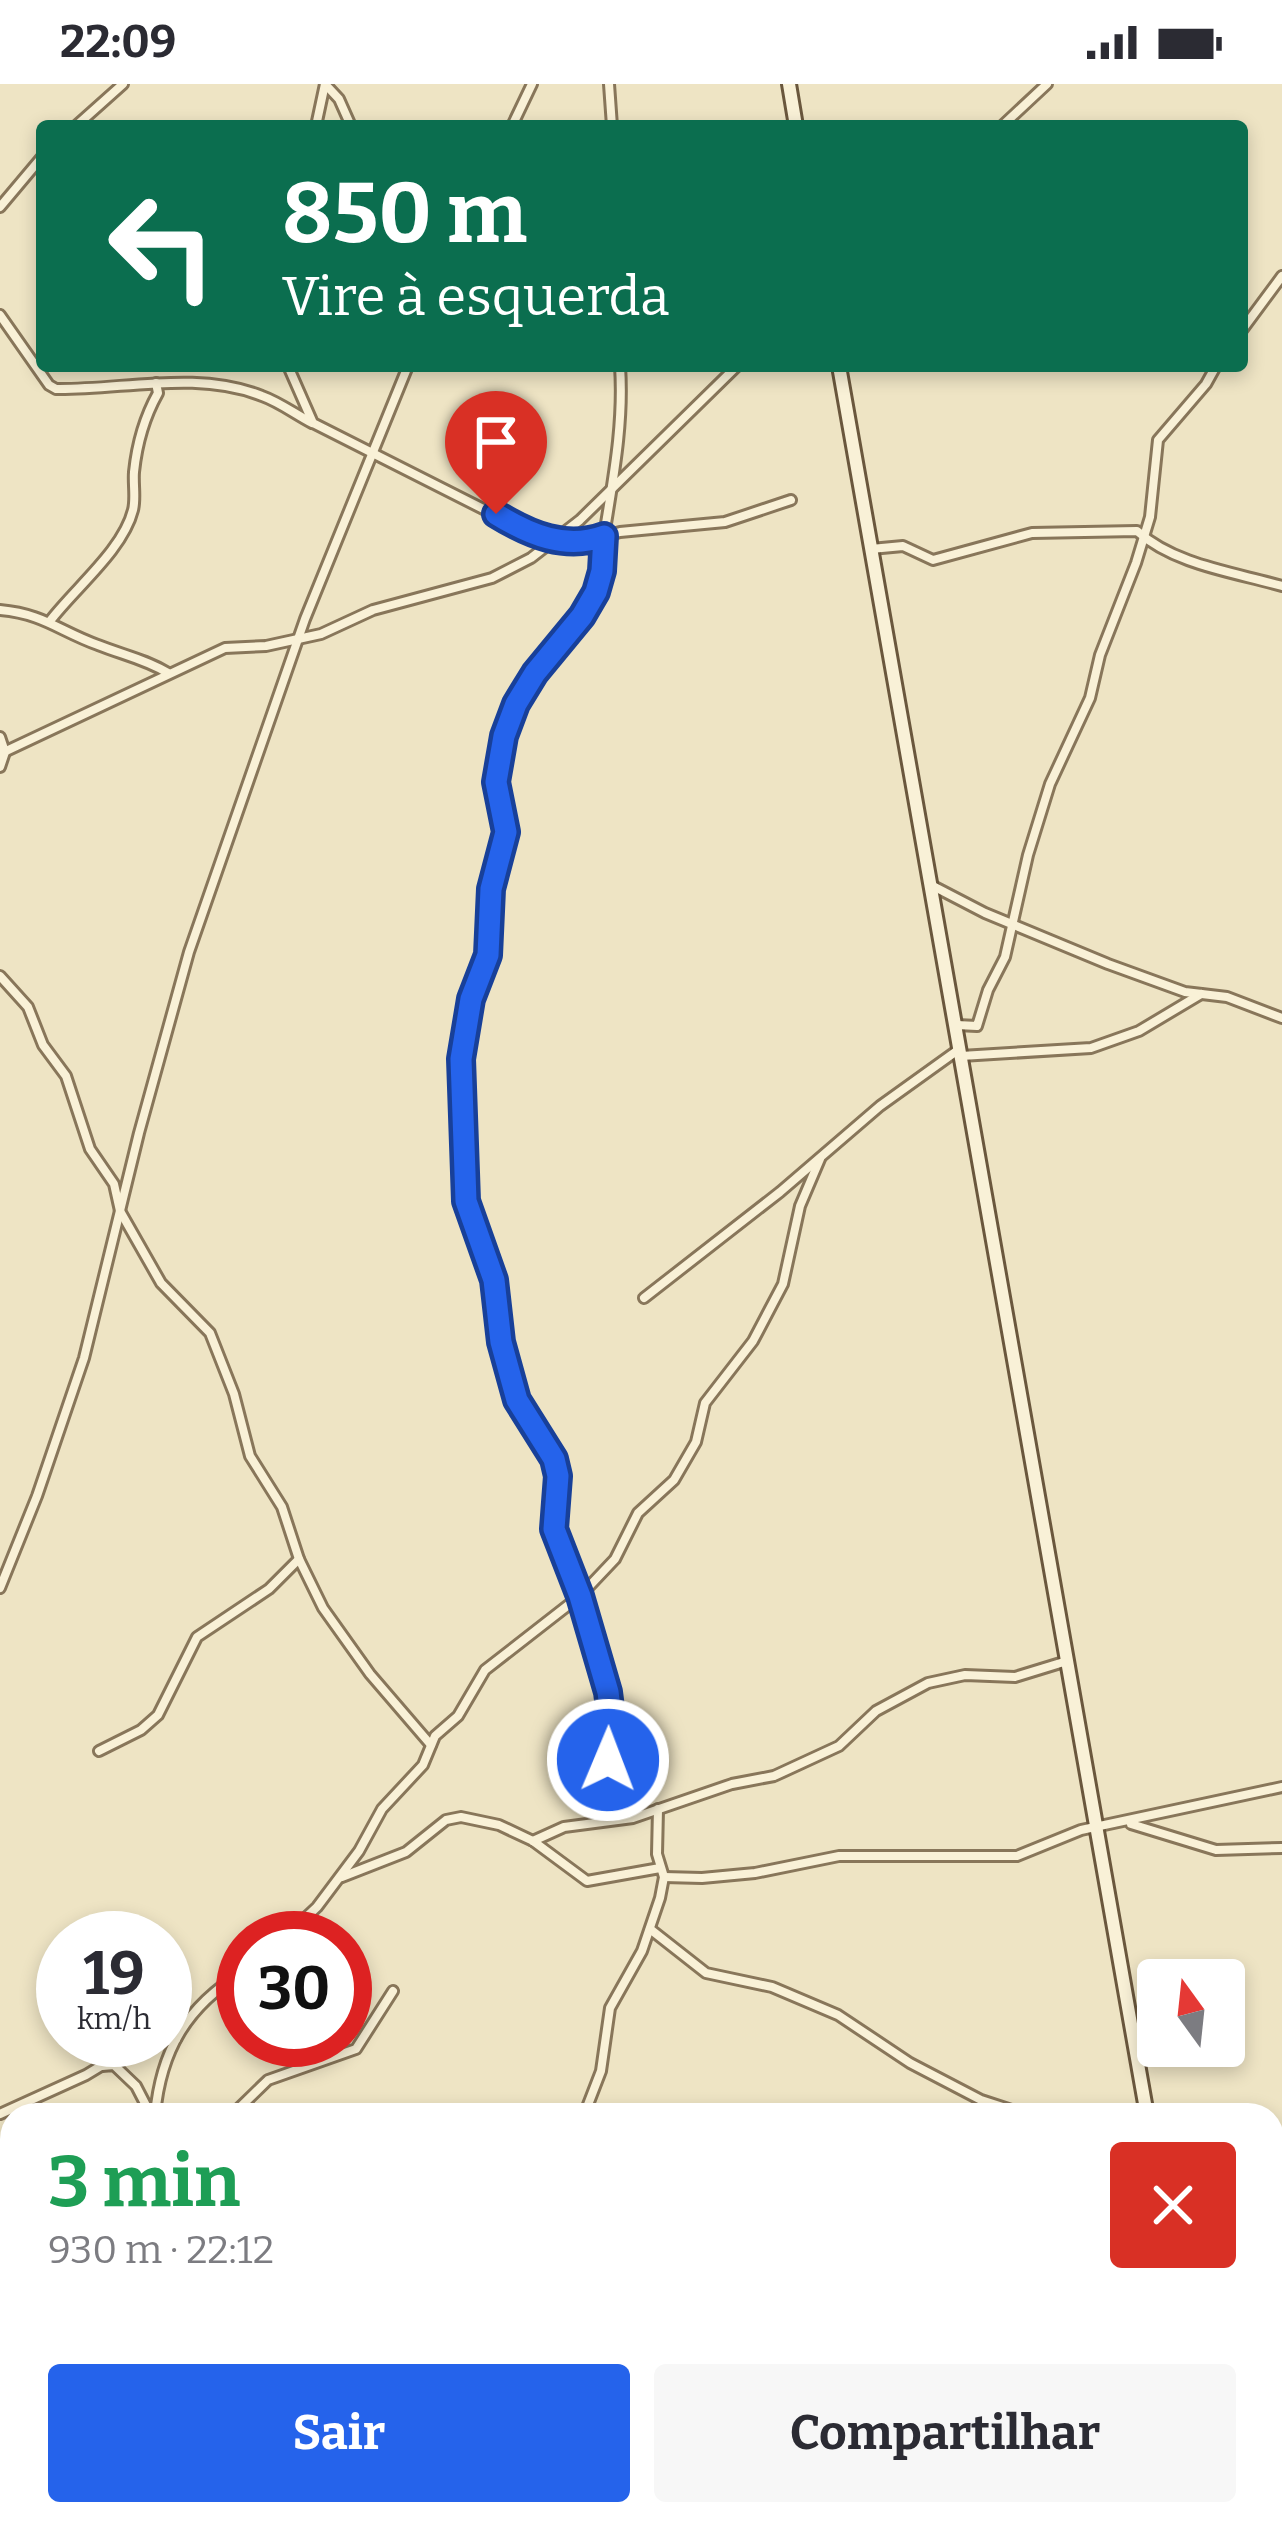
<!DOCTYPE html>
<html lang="pt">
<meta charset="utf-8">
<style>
:root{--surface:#fff;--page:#f7f7f7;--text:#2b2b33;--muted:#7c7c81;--accent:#2563eb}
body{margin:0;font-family:Bitter,serif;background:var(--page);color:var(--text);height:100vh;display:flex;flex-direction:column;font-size:45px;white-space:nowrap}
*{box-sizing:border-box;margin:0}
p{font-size:39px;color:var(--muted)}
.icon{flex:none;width:66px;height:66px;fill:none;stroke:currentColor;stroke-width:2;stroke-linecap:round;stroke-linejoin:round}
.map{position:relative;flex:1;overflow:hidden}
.sheet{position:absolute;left:0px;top:2019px;width:1284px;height:423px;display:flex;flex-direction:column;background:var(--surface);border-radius:36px 36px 0 0;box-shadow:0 6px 18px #0003}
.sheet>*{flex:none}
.guide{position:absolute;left:36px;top:36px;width:1212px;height:252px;border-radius:12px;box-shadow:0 6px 18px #0003;background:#0b6e4f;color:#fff;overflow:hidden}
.needle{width:78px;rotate:345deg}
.fabs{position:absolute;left:1137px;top:1875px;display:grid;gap:24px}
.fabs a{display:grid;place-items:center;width:108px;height:108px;border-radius:12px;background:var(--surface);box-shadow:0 6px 18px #0003;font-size:60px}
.speed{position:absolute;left:36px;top:1827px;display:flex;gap:24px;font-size:60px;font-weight:700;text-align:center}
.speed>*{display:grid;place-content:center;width:156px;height:156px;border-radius:50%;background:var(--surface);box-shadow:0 6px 18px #0003;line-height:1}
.speed small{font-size:30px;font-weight:400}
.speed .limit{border:18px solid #d22;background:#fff;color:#111}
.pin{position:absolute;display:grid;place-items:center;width:102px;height:102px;color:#fff;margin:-123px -51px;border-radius:50% 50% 50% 0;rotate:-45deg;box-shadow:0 0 12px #0007}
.pin .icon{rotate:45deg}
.me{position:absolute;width:132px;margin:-66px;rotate:1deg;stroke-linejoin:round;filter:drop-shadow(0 0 9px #0008)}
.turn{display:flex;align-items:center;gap:42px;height:252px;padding:0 48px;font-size:54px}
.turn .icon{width:156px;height:156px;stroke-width:2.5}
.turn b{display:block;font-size:84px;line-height:102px}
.round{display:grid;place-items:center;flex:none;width:126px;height:126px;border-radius:12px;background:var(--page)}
.headline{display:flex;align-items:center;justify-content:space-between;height:204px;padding:0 48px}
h1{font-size:72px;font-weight:700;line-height:90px;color:#1e9e55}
.primary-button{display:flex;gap:24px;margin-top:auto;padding:24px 48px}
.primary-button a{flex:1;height:138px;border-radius:12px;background:var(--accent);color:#fff;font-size:48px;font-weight:700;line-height:138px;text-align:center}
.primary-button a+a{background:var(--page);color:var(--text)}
.status{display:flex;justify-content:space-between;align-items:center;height:84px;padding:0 60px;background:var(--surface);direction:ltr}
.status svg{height:33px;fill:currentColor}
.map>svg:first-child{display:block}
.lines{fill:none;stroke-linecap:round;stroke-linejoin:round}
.street-casing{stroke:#88765a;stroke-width:14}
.secondary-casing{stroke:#6a573d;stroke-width:18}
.street{stroke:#f9f1d7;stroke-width:8}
.secondary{stroke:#f9f1d7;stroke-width:12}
.route-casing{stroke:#184099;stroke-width:30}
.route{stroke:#2563eb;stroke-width:21}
</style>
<div class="status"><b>22:09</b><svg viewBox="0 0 49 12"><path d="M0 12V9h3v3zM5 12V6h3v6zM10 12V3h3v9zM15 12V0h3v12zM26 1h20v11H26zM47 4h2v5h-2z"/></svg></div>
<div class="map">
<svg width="1282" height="2441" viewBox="0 0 1282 2441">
<rect width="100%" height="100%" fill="#eee4c4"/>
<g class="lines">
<defs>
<g id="street">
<path d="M 325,0 L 339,15 L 351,42"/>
<path d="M 609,0 L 612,42"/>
<path d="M 76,42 L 123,0"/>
<path d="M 316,42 L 325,0"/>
<path d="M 512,42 L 532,0"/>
<path d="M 1002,42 L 1047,0"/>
<path d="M 0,123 L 42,73"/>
<path d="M 0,231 L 49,301 L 56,305 C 123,306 197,286 262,312 C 279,318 295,330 312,339"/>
<path d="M 1242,246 L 1282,192"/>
<path d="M 288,282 L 313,339 L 511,439 L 556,458 L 577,460 L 620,448 L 725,438 L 791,416"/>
<path d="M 871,465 L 903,462 L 933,476 L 1032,449 L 1137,447 C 1175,481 1233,488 1282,502"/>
<path d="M 0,526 C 44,530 59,547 98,561 C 123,571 145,575 168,589"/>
<path d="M 50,537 C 75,504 123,466 133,426 C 136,414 133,401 134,388 C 137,359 144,334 158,309 L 156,299"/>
<path d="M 0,670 L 225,564 L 266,562 L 321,550 L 373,526 L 492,494 L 531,474 L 580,436 L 737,282"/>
<path d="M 0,683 L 5,668 L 0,653"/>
<path d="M 931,801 L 985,829 L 1108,880 L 1185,908 L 1227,913 L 1282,934"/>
<path d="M 0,892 L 28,923 L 43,961 L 66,992 L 90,1065 L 114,1100 L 120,1127 L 161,1199 L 210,1249 L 234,1310 L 250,1372 L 282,1423 L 299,1475 L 323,1524 L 370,1590 L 431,1661"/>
<path d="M 957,941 L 977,942 L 988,906 L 1005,873 L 1028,771 L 1050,700 L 1090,614 L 1100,571 L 1136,479 L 1150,433 L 1158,356 L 1206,300 L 1216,282"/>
<path d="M 961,972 L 1091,964 L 1139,947 L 1201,910"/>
<path d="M 644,1214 L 780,1108 L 880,1022 L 958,966"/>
<path d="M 0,1504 L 37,1412 L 84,1274 L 139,1049 L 189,868 L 305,535 L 408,282"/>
<path d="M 99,1667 L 141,1646 L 158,1631 L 197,1553 L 269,1505 L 299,1475"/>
<path d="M 611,1735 L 607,1721 L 611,1632 L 608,1608 L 580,1512 L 557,1459 L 555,1375 L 517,1316 L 501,1258 L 494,1196 L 466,1117 L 462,1048 L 461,964 L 471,915 L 488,871 L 491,805 L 506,748 L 496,699 L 497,678 L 516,620 L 596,508 C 602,488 600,471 604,452 C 613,395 624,340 620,282"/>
<path d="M 1131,1740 L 1216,1766 L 1282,1764"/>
<path d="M 533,1757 L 564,1743 L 633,1734 L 732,1700 L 774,1692 L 839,1662 L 876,1627 L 928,1599 L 965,1591 L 1015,1593 L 1067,1577"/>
<path d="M 342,1793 L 406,1768 L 446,1736 L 461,1733 L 499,1741 L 533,1757 L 587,1797 L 660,1784"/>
<path d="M 664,1793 L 702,1794 L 755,1789 L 839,1772 L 1017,1772 L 1081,1746 L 1282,1703"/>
<path d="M 650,1845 L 706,1889 L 772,1903 L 838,1931 L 910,1979 L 981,2016 L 1027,2031"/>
<path d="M 284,1854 L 317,1823 L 359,1767 L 382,1725 L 423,1681 L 435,1652 L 458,1632 L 485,1586 L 580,1512 L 615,1475 L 638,1429 L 674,1396 L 696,1358 L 705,1319 L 753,1257 L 783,1200 L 800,1122 L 820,1075"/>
<path d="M 102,1982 L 114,1981 L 136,2002 L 151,2031"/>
<path d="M 0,2030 L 86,1991 L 129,1965 L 176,1955"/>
<path d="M 155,2031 C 161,1966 187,1922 243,1888"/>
<path d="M 232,2031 L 268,1996 L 356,1965 L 393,1907"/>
<path d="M 584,2031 L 601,1987 L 610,1924 L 642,1867 L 660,1814 L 664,1793 L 657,1770 L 658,1725"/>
<path d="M 1272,2072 L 1282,2074"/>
<path d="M 0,2405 L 12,2398"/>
<path d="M 377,2430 L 384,2441"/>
<path d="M 415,2441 L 423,2430"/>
<path d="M 832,2441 L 842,2430"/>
</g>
<g id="secondary">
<path d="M 789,0 L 796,42"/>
<path d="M 839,282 L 1147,2031"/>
<path d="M 1218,2430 L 1220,2441"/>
</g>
</defs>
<use href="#street" class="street-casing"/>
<use href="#secondary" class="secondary-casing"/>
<use href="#street" class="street"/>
<use href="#secondary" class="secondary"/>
</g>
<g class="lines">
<defs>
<path id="route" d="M 496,430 C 530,451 566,466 604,452 L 602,487 L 596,508 L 582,532 L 535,589 L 516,620 L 504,652 L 496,698 L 506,748 L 491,805 L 488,871 L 471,915 L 461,975 L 466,1117 L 494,1196 L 501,1258 L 517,1316 L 554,1375 L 558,1392 L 554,1445 L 580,1512 L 608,1608 L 611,1632 L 608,1676"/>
</defs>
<use href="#route" class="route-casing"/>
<use href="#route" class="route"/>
</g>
</svg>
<div class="fabs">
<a><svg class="needle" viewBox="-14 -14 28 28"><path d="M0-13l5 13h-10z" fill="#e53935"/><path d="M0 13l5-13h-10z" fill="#7c7c81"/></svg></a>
</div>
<div class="speed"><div>19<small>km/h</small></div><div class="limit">30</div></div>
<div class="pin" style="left:496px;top:430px;background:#d93025"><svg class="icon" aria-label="arrive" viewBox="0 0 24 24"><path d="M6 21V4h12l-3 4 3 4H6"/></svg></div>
<svg class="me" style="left:608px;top:1676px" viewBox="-20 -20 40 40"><circle r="17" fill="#2563eb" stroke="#fff" stroke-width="3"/><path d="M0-11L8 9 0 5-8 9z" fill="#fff"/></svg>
<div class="guide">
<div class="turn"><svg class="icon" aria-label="left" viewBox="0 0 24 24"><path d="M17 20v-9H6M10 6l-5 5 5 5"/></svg><div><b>850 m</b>Vire à esquerda</div></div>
</div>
<section class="sheet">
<div class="headline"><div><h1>3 min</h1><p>930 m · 22:12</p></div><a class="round" style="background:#d93025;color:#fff"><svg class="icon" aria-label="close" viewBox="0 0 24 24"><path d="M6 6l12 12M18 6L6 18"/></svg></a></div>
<div class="primary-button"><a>Sair</a><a>Compartilhar</a></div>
</section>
</div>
